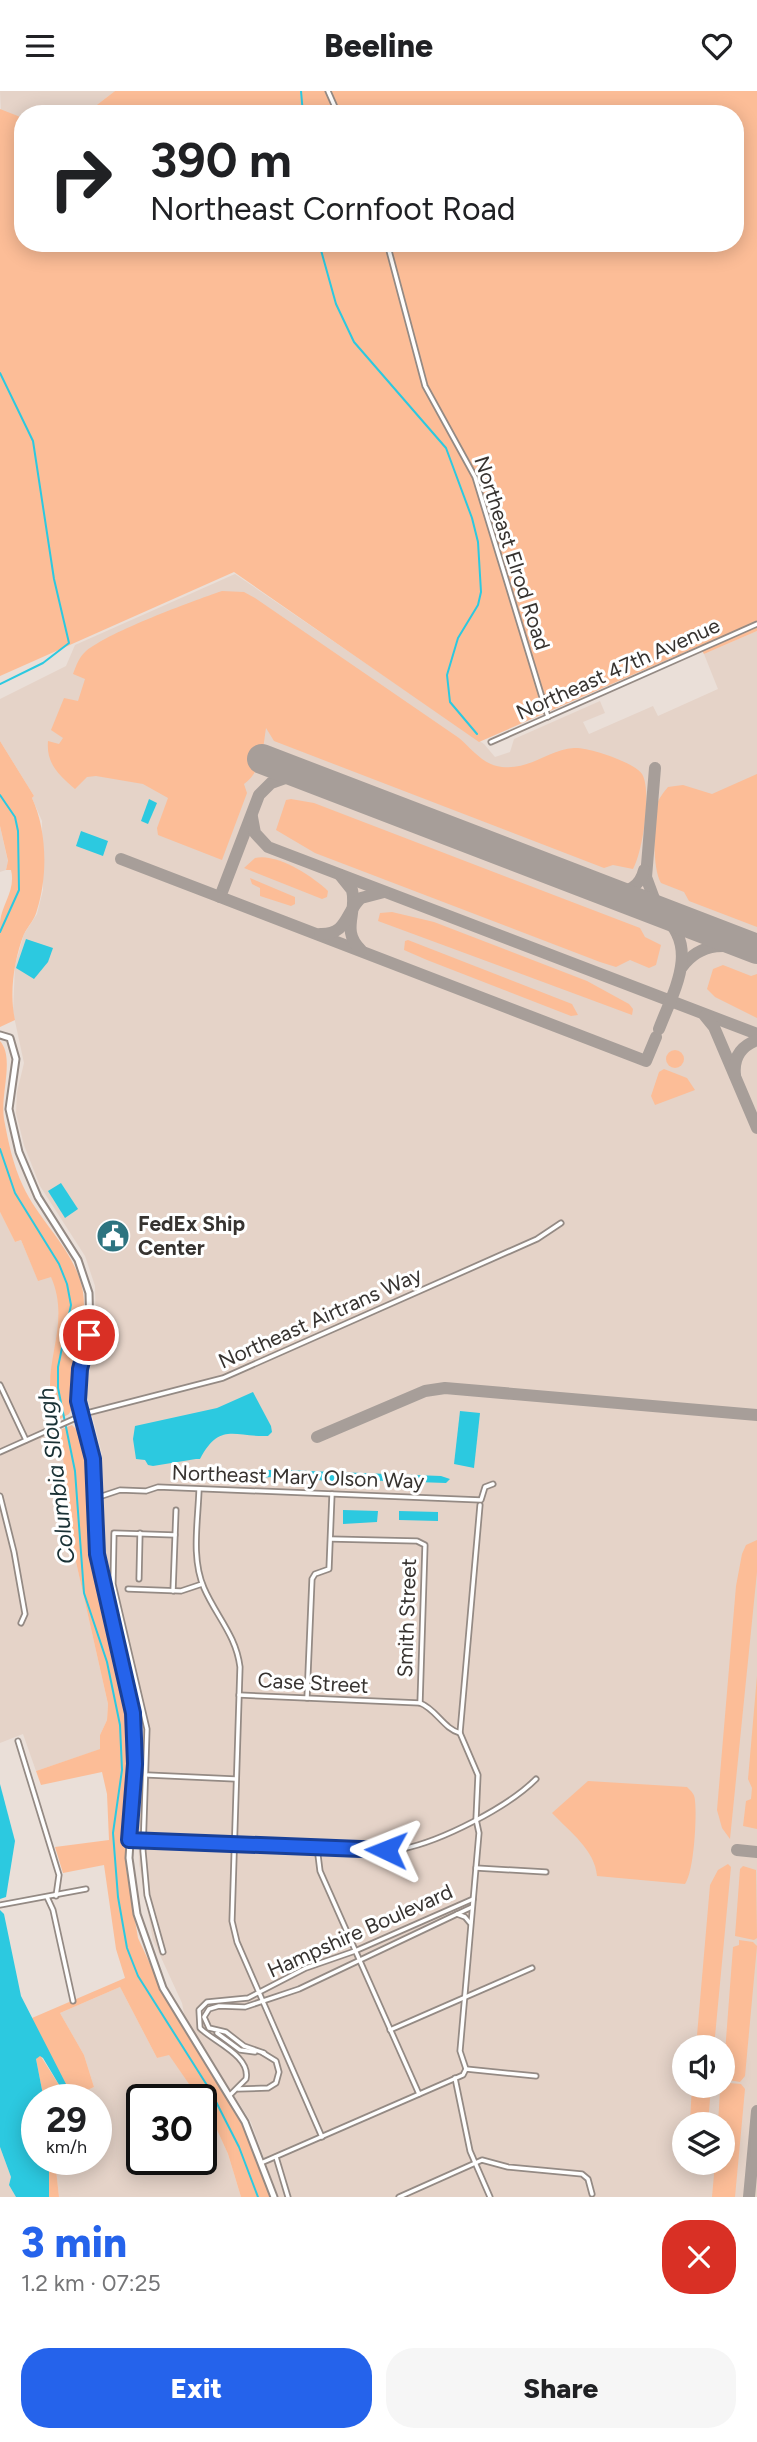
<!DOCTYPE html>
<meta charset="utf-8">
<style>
:root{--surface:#fff;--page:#f6f6f6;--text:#202124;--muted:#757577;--accent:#2563eb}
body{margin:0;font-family:Figtree,sans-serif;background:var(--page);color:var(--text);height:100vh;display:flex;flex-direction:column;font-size:26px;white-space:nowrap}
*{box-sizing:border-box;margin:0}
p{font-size:23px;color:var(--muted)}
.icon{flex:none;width:38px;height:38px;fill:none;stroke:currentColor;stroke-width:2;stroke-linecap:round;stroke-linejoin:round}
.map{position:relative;height:2106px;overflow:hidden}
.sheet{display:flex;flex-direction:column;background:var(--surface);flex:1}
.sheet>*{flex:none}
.guide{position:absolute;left:14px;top:14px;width:730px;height:147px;border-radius:28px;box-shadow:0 4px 18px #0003;background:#fff;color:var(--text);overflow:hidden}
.controls{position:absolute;left:672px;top:1944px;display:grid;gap:14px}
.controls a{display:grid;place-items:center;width:63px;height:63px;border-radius:50%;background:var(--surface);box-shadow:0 4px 18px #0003;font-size:35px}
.speed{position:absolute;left:21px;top:1993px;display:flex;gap:14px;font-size:35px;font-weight:700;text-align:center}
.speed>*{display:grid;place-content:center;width:91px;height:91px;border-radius:50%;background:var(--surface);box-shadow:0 4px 18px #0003;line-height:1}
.speed small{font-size:18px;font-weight:400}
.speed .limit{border:4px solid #111;border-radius:10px;background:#fff;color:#111}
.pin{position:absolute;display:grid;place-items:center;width:60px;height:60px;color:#fff;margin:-30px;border:4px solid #fff;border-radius:50%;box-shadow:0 2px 7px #0007}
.me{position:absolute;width:77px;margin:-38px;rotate:272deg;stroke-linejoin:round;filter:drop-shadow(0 0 5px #0008)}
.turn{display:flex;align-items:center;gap:24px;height:147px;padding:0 21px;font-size:32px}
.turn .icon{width:91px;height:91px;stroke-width:2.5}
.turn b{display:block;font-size:49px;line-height:60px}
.round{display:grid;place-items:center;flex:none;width:74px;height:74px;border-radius:28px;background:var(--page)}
.headline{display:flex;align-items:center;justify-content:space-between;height:119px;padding:0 21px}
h1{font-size:42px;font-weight:800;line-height:52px;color:var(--accent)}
.cta{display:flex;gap:14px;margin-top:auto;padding:14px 21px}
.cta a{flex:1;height:80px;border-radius:28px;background:var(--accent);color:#fff;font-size:28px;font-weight:800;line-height:80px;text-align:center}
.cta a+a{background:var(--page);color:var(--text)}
header{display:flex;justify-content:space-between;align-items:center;height:91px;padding:0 21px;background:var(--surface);font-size:32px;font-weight:800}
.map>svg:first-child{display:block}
.built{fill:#e5d3c8;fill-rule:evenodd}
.green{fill:#fcbd97}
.water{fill:#2cc9e0}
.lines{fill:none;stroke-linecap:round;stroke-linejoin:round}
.stream{stroke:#2cc9e0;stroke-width:2}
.taxiway{stroke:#a79e99;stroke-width:12}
.runway{stroke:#a79e99;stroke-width:30}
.street-casing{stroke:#948a84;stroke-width:7}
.secondary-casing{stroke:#948a84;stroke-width:9}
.street{stroke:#fff;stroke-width:3.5}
.secondary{stroke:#fff;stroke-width:5}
.route-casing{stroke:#184099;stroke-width:18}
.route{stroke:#2563eb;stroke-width:12}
.labels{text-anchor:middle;stroke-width:6;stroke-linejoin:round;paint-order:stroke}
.street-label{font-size:21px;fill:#373330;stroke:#fff}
.poi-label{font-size:21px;font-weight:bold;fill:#373330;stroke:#fff;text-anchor:start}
.water-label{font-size:23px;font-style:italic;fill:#193135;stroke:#fff}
</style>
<header><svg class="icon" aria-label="menu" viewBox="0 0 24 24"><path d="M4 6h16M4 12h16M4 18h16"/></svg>Beeline<svg class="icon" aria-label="heart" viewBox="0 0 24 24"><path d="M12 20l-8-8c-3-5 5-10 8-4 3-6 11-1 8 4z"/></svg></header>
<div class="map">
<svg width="757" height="2106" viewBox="0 0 757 2106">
<rect width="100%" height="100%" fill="#eadfd8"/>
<g class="built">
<path d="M 0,0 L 115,0 L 85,23 L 23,23 L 23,27 L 1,20 Z"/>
<path d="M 235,483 L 484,653 L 495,666 L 510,661 L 514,648 L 600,610 L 605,622 L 583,631 L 589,643 L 653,615 L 658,625 L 718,598 L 704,563 L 757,540 L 757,2106 L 278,2106 L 251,2031 L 185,1927 L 182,1912 L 153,1849 L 139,1773 L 138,1726 L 144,1667 L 142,1624 L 111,1495 L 103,1444 L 102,1363 L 86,1300 L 96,1245 L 95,1195 L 85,1165 L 40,1095 L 24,1054 L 16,1022 L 17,1001 L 24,972 L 13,921 L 15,874 L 24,843 L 37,823 L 43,799 L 42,730 L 32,707 L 34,705 L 0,650 L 0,608 L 66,575 L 75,554 ZM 684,1956 L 723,1956 L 723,1995 L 684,1995 ZM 684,2034 L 723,2034 L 723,2072 L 684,2072 Z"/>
<path d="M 0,735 L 8,771 L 6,779 L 0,781 Z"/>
<path d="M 0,1121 L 15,1151 L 21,1149 L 38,1189 L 51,1185 L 58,1202 L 61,1222 L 49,1297 L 62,1338 L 60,1344 L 76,1471 L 108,1613 L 107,1629 L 100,1644 L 101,1658 L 36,1680 L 23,1643 L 0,1652 Z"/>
<path d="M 120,1896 L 157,1967 L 169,1963 L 200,2009 L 203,2007 L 228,2063 L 241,2106 L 59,2106 L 55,2069 L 96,2068 L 96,2009 L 65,2009 L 94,1996 L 84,1964 L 60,1922 ZM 142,2009 L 201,2009 L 201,2068 L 142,2068 Z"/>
<path d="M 0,2056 L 11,2086 L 9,2094 L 16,2106 L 0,2106 Z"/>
</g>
<g class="green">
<path d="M 115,0 L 757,0 L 757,540 L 704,563 L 699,555 L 479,651 L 234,481 L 0,585 L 0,18 L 23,27 L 23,152 L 735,152 L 735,23 L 85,23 Z"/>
<path d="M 222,500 L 244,501 L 255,507 L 459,647 C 473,659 483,674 502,676 C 530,679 548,659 574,657 C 588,656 634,671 642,683 C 652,699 643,760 633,778 L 613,774 L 604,777 L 274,650 L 266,637 C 263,657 262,680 244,693 L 247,702 L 222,769 L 158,744 L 157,737 L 168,707 L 143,693 L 96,685 L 87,686 L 75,698 C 59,684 46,673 48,650 L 59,653 L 63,647 L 51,639 L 64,607 L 78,610 L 85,588 L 73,583 C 76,575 79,566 86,560 C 111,540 190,511 222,500 Z"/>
<path d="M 0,650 L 34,705 L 32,707 C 47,739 48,785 37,819 C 35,828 28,835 24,843 C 14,868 9,903 15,929 L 0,936 C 0,902 0,865 0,831 C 2,813 16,799 11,779 L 6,779 L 8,770 L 0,735 Z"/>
<path d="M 757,683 L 757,836 L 689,810 L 684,801 L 661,792 C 652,777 654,732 657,714 C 658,708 664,701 668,696 L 683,694 L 712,703 Z"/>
<path d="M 291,708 L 314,712 L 640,837 L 645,846 L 661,854 L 656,874 L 649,877 L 630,869 L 616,876 L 600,871 L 315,762 L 276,739 L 286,709 Z"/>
<path d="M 255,767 C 277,762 312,785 328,800 L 327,806 L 322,808 L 244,777 Z"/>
<path d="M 250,787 L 295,806 L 295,813 L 291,815 L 260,805 L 260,797 L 252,793 Z"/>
<path d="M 392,821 L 434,831 L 587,890 L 629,913 L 633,918 L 632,924 L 378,830 L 380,822 Z"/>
<path d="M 408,849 L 572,913 L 578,924 L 571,925 L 427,869 L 404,859 L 405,850 Z"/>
<path d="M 723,874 L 751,885 L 757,883 L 757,927 L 715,906 L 707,898 L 713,878 Z"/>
<path d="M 0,950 C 15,967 0,1003 4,1028 C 8,1050 13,1074 23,1095 C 40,1132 76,1160 83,1201 C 89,1241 67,1277 72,1317 L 69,1323 L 58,1329 C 34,1281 74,1238 51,1186 L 38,1190 L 21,1149 L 15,1151 L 0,1121 Z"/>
<circle cx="675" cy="968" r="9"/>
<path d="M 664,978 L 687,987 L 695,999 L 655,1014 L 651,1005 L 659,981 Z"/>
<path d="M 72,1334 L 78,1340 L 85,1359 L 93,1462 L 105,1523 L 128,1606 L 132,1641 L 126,1777 L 138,1847 L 170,1916 L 242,2034 L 270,2106 L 241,2106 L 228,2063 L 203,2008 L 200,2009 L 169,1964 L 157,1967 L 120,1896 L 60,1922 L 84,1964 L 94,1996 L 65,2009 L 44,2009 L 36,1968 L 40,1964 L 61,1997 L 32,1927 L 125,1887 L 116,1858 L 104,1774 L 63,1782 L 55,1756 L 109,1749 L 107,1703 L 102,1681 L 41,1694 L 36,1680 L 100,1658 L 100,1644 L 107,1629 L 108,1613 L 76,1471 L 60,1344 L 62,1338 Z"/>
<path d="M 757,1449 L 757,1481 L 730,1748 L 722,1737 L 717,1719 L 736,1495 L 742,1463 L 746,1454 Z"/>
<path d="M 757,1585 L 757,1738 L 743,1735 L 746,1710 L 751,1708 L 752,1697 L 748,1688 Z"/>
<path d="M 588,1690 L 687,1696 C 691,1700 695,1703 695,1710 C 697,1725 694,1781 685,1793 L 597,1785 C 595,1759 570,1741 552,1722 Z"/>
<path d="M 728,1773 L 731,1776 L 714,1956 L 696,1956 L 710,1794 L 718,1779 Z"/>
<path d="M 743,1775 L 756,1779 L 757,1847 L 754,1849 L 735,1845 L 740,1778 Z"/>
<path d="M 739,1849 L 753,1851 L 757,1855 L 745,1985 L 740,1991 L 723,1988 L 733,1856 L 739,1854 Z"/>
<path d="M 729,1992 L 741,1993 L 745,1998 L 735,2106 L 712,2106 L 715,2072 L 723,2072 L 726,2046 L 723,2034 L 718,2033 L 720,1999 Z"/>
<path d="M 692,1995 L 711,1995 L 708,2033 L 692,2033 L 690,2030 Z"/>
<path d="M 49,2069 L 55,2069 L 59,2106 L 49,2106 Z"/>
</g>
<g class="water">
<path d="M 149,708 L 157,712 L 148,733 L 141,730 Z"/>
<path d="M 81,740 L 108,750 L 103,765 L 76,755 Z"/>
<path d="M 26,848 L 53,857 L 48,871 L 34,888 L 16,877 Z"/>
<path d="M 61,1092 L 78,1118 L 65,1127 L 48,1100 Z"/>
<path d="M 253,1301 L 271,1335 L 272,1341 L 268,1345 C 233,1346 220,1331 200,1368 L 196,1368 L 153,1375 L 148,1374 L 145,1369 L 136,1368 L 133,1348 L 135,1335 L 217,1317 Z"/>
<path d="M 460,1320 L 480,1322 L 474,1377 L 454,1373 Z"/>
<path d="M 235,1379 L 274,1379 L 276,1383 L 273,1386 L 239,1388 L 232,1383 Z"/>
<path d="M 283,1379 L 441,1385 L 450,1388 L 446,1392 L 358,1389 L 353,1392 L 282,1386 L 280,1382 Z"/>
<path d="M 343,1419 L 378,1420 L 377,1431 L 343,1433 Z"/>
<path d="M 399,1420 L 438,1421 L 438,1430 L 399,1429 Z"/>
<path d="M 0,1693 L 15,1750 L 6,1806 L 0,1808 Z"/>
<path d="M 0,1819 L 4,1823 L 21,1905 L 66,1993 L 61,1997 L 43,1967 L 40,1965 L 36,1968 L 44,2009 L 37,2009 L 37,2068 L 49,2069 L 49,2106 L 16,2106 L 9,2094 L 11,2086 L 0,2056 Z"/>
</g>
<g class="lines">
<g class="stream">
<path d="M 301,0 L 303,23"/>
<path d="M 319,152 L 336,213 L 354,251 L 446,357 L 472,427 L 478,451 L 481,501 L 478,514 L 458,547 L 447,584 L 450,611 L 477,643"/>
<path d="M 0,282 L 33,350 L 54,488 L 69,552 L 43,572 L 0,593"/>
<path d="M 0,704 L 15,726 L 18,740 L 19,799 L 0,841"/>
<path d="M 0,1058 L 15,1102 L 59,1173 L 67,1193 L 71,1214 L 58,1276 L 58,1297 L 75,1380 L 84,1502 L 107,1571 L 120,1634 L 122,1679 L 113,1742 L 118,1806 L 127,1857 L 138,1885 L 210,1999 L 239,2056 L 258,2106"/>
</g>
<g class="taxiway">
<path d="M 655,677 L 646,786 L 656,813 L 671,825"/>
<path d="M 299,682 L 271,692 L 259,704 L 220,806 L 646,970 L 656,946"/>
<path d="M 252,726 L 255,742 L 268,756 L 757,943"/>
<path d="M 121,768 L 220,806"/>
<path d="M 340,784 L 352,799 C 358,822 340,839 361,859"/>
<path d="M 612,802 C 628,801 640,796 644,779"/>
<path d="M 320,843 C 348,844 345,821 361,807 L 384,801"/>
<path d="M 682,876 C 701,850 729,852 757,861"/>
<path d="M 705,925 L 714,936 L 757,1037"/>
<path d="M 659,938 C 673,901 701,856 662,824"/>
<path d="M 735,984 C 733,966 741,955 757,949"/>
<path d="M 317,1346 L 425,1300 L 445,1297 L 757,1324"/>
<path d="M 737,1759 L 757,1761"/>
<path d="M 749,2106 L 757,2020"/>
</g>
<path class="runway" d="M 262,668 L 757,858"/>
<defs>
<g id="street">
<path d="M 328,0 L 338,23"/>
<path d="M 387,152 L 425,295 L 475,386 L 548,626"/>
<path d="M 491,651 L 757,533"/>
<path d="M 0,1294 L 26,1349"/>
<path d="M 0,1361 L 87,1322 L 223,1287 L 537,1148 L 561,1132"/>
<path d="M 199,1399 C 198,1431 191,1467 204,1497 C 216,1525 236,1544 240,1576 L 232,1830 L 237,1851 L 322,2046"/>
<path d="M 0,1405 L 14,1461 L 25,1523 L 21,1532"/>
<path d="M 96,1407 L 120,1399 L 146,1400 L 158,1396 L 481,1409 L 485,1396 L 493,1393"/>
<path d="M 331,1448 L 417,1450 L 425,1454 L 420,1612"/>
<path d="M 139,1488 L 140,1442"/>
<path d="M 128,1498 L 181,1500 L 202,1493"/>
<path d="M 173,1500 L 176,1419"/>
<path d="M 239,1604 L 420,1612 C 436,1618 444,1638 460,1642"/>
<path d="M 307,1607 L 312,1488 L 315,1483 L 329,1478 L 332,1403"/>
<path d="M 18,1650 L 59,1784 L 56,1805"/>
<path d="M 148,1684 L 235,1688"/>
<path d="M 131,1749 L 402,1758 C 442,1750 508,1716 536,1688"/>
<path d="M 317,1756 L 320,1780 L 419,2003"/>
<path d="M 476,1777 L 546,1781"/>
<path d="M 47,1806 L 53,1819 L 73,1910"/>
<path d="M 0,1814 L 86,1798"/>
<path d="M 457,1823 L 472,1816"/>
<path d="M 163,1861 L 147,1804 L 143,1760 L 147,1638 L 113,1493 L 114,1442 L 175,1444"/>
<path d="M 390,1939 L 532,1877"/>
<path d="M 217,1942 L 240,1959 L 255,1961"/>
<path d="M 264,1962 L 244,1955 L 226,1941 L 209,1937 L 204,1926 L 209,1918 L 219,1915 L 245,1916 L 299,1898 L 457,1823 L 465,1826 L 470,1832"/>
<path d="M 466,1978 L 460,1960 L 479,1742 L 476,1728 L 478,1684 L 460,1642 L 480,1414"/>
<path d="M 455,1987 L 470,2060 L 490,2106"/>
<path d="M 238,1998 L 268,1997 L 276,1992 L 279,1981 L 276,1970 L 263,1962"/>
<path d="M 230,2004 L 246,1988 C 251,1965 214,1951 200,1937 L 199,1919 L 207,1911 L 248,1907 L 306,1877 L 355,1860 L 473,1808"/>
<path d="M 276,2066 L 288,2106"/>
<path d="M 261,2072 L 463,1984 L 466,1978 L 536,1985"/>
<path d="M 399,2106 L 482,2069 L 508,2076 L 582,2083 L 588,2088 L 592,2103"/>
</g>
<path id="secondary" d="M 0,944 L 10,947 L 16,968 L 9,1018 L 19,1061 L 38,1106 L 78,1169 L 89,1202 L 90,1239 L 79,1282 L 78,1310 L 93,1368 L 97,1463 L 133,1622 L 135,1673 L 129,1767 L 137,1823 L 163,1897 L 245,2031 L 274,2106"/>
</defs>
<use href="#street" class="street-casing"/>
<use href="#secondary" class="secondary-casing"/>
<use href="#street" class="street"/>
<use href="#secondary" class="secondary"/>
</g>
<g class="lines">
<defs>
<path id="route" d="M 89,1244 L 80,1278 L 78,1310 L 93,1368 L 97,1463 L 133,1622 L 135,1673 L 129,1749 L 386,1759"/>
</defs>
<use href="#route" class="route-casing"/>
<use href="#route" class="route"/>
</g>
<defs>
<symbol id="civic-disc" viewBox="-11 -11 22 22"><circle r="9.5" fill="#2d7480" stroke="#fff"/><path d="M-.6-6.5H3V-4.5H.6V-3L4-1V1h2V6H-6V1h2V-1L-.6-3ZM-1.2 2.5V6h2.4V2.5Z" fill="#fff"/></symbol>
</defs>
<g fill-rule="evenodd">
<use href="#civic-disc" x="94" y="1126" width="38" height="38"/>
</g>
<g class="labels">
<g class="street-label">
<text transform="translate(512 462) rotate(72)" y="7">Northeast Elrod Road</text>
<text transform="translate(618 578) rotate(-24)" y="7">Northeast 47th Avenue</text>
<text transform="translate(320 1227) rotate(-24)" y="7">Northeast Airtrans Way</text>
<text transform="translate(298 1386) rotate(2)" y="7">Northeast Mary Olson Way</text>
<text transform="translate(407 1527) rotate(-88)" y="7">Smith Street</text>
<text transform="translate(313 1592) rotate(3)" y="7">Case Street</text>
<text transform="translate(360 1840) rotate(-24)" y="7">Hampshire Boulevard</text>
</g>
<g class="poi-label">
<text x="138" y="1140">FedEx Ship<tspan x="138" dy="24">Center</tspan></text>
</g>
<g class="water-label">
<text transform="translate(56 1385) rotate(-97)" y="8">Columbia Slough</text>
</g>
</g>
</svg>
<div class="controls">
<a><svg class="icon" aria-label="sound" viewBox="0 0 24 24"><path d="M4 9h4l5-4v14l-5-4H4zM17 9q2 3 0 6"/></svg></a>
<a><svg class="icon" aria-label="layers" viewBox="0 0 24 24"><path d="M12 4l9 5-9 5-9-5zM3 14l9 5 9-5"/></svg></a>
</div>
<div class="speed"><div>29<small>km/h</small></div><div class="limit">30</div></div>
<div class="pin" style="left:89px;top:1244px;background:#d93025"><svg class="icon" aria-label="arrive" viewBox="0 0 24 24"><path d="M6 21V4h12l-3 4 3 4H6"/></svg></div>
<svg class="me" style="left:386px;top:1759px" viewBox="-20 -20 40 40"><path d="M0-17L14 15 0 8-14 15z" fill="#2563eb" stroke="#fff" stroke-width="4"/></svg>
<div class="guide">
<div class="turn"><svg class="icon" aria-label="right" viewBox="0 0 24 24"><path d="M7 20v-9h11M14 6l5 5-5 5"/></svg><div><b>390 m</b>Northeast Cornfoot Road</div></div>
</div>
</div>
<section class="sheet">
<div class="headline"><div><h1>3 min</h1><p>1.2 km · 07:25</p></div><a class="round" style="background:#d93025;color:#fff"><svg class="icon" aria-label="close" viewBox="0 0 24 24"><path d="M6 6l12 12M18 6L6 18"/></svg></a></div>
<div class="cta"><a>Exit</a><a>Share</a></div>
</section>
